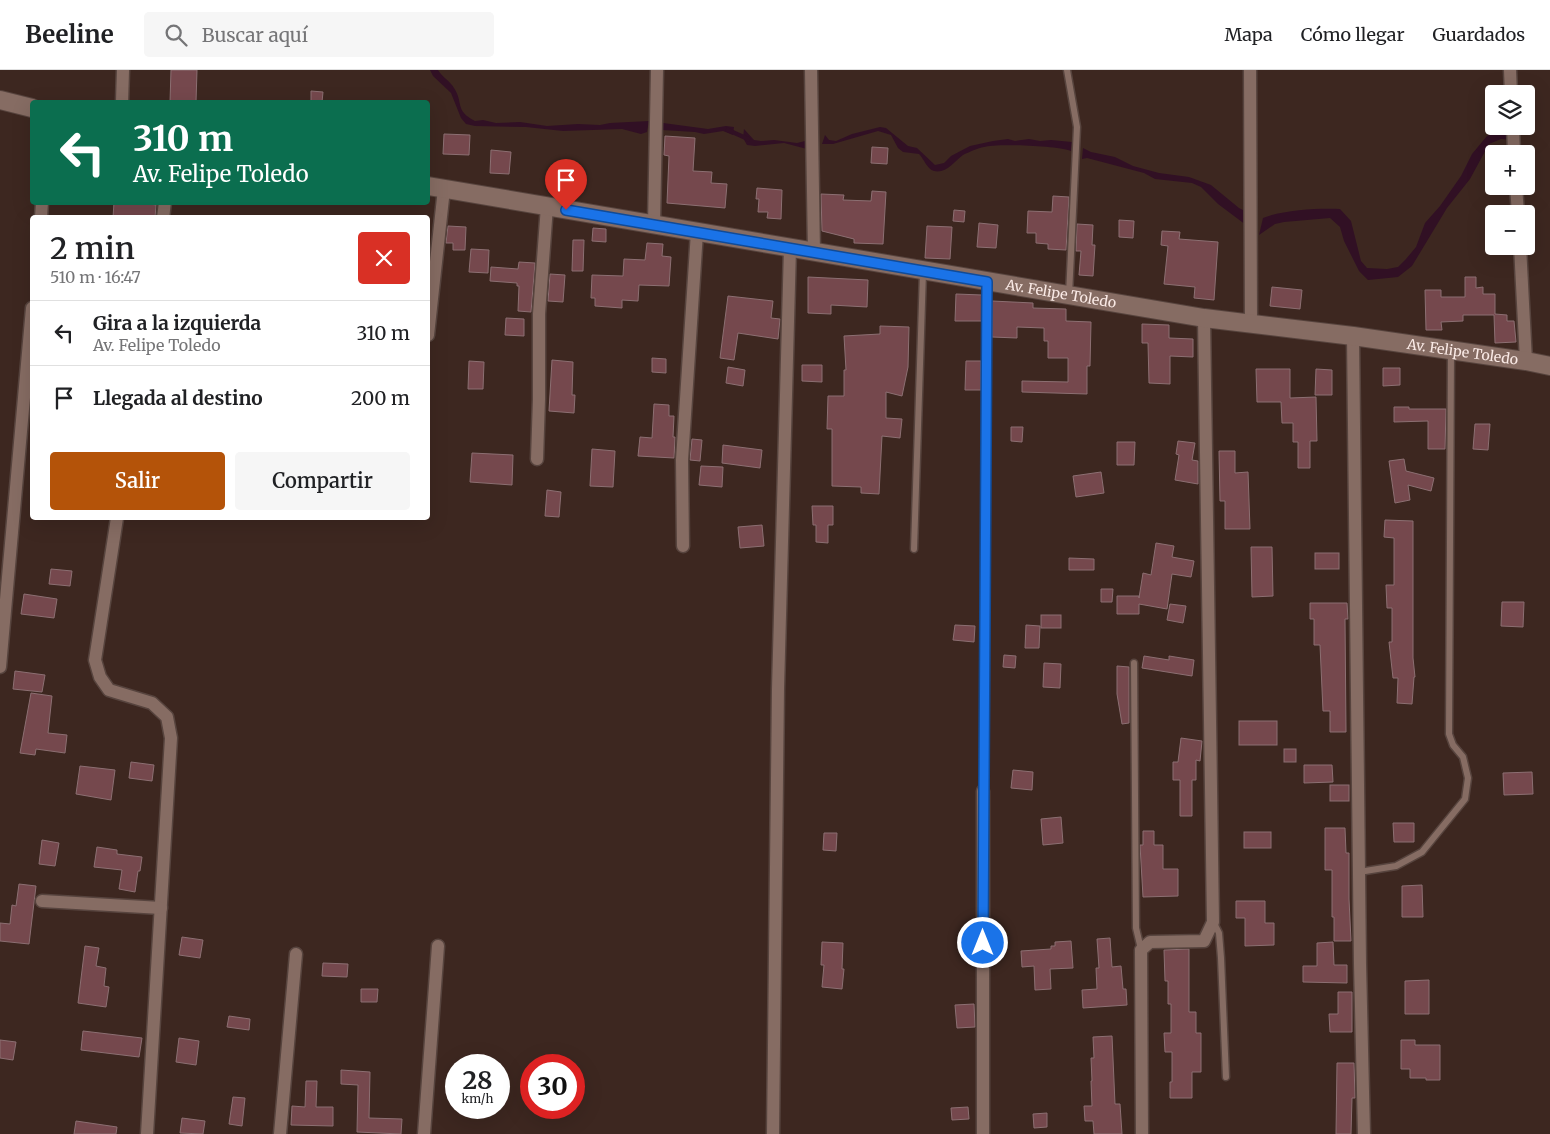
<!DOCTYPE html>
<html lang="es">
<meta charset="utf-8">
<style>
:root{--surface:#fff;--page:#f6f6f6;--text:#202124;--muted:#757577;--line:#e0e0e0;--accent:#b45309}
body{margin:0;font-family:Merriweather,serif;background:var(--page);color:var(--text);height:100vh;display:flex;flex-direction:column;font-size:19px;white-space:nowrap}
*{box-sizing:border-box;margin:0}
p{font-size:16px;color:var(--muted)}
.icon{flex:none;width:28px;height:28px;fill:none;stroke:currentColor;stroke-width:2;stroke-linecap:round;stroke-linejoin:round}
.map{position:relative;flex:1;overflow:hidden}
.drawer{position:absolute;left:30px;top:145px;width:400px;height:305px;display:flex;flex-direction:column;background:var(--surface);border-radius:5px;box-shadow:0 5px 20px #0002}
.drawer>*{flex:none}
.hud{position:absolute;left:30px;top:30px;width:400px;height:105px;border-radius:5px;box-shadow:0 5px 20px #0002;background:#0b6e4f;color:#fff;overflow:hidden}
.fabs{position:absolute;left:1485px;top:15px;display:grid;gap:10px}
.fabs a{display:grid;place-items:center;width:50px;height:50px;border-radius:5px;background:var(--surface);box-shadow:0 5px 20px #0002;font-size:25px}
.speed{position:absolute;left:445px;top:984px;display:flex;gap:10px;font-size:25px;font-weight:700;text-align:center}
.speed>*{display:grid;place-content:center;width:65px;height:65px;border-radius:50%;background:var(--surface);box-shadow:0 5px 20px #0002;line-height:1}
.speed small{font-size:12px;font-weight:400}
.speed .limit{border:8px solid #d22;background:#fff;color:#111}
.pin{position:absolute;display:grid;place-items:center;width:42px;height:42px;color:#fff;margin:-51px -21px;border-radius:50% 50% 50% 0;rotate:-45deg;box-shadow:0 0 5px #0007}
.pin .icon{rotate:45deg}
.me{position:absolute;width:55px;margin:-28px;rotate:0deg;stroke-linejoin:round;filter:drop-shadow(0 0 4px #0008)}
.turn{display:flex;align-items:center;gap:18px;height:105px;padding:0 20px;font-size:22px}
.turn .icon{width:65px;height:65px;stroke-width:2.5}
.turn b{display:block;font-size:35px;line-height:42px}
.round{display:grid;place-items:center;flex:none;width:52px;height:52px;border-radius:5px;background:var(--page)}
.overview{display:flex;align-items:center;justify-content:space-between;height:85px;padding:0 20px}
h1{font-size:30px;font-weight:600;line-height:38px}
.button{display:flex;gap:10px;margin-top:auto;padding:10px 20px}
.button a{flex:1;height:58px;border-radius:5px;background:var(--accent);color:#fff;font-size:20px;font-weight:600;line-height:58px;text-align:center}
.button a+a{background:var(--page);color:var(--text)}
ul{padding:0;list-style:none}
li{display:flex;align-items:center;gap:15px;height:65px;padding:0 20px;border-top:1px solid var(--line)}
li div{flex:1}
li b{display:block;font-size:19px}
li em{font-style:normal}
header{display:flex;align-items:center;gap:30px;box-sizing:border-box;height:70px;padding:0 25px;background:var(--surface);border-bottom:1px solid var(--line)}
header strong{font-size:24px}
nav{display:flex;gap:28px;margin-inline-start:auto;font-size:18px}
.search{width:350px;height:45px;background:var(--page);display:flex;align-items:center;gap:12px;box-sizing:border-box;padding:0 18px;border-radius:5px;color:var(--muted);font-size:19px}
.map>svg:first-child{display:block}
.water{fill:#311024}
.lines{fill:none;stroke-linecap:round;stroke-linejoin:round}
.stream{stroke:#311024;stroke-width:4.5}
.building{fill:#75484d;stroke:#8c6f72}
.service-casing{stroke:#57443e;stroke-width:9}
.minor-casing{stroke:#57443e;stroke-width:15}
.secondary-casing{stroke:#57443e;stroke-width:20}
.service{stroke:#866c63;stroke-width:6}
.minor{stroke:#866c63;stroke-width:12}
.secondary{stroke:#866c63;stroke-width:18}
.route-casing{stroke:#114b97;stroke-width:12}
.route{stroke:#1a73e8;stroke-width:9}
.labels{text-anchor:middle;stroke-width:4;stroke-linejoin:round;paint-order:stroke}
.street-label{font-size:14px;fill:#faeae6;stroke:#3d2720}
</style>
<header>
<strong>Beeline</strong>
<div class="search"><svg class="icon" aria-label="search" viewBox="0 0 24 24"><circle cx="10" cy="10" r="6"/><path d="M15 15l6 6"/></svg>Buscar aquí</div>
<nav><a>Mapa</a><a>Cómo llegar</a><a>Guardados</a></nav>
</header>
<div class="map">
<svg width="1550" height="1064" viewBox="0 0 1550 1064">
<rect width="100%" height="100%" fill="#3d2720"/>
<g class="water">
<path d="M 430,0 L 438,0 C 442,7 450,11 454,18 C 464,33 454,40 475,51 L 483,50 L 496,53 L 520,52 L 547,56 L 578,54 L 600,55 L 610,53 L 649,51 L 647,62 L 641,64 L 622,59 L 563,61 L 526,57 L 475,56 L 466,54 L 461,48 L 451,23 L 433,6 Z"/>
<path d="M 663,53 L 708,59 L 726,56 L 734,57 L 733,65 L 723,61 L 704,64 L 695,62 L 662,60 Z"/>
<path d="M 1506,56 L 1509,56 L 1511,70 L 1501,69 L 1489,74 L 1470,109 L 1447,138 L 1412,196 L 1398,207 L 1368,210 L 1359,201 L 1344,171 L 1340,157 L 1330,148 L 1284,152 L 1275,154 L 1259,165 L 1263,148 C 1283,140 1318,138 1340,139 L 1351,151 L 1361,191 L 1367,198 L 1387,199 L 1398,197 L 1406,189 L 1416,177 L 1425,153 L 1440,136 L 1461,106 L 1472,84 L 1487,66 Z"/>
<path d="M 880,57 L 886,58 L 908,76 L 917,78 L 935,95 L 944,93 L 951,86 L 970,76 L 993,71 L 1008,69 L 1015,71 L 1029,69 L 1040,71 L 1051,70 L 1072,72 L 1071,81 C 1062,76 995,73 984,77 C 978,78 969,82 963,85 C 955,91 946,104 934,101 C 927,99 924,89 919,84 L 903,82 L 898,78 L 891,65 L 878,61 L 833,74 L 822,74 L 825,65 L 829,70 L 836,71 L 852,64 Z"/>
<path d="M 744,59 L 754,70 L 761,71 L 774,70 L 797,73 L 809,70 L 807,79 L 784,73 L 755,76 L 747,75 L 743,68 Z"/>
<path d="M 1083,78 L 1091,82 L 1115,87 L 1133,96 L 1159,103 L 1189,107 L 1211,115 L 1239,138 L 1247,142 L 1246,155 L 1218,134 L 1201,117 L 1192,113 L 1155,109 L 1144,103 L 1087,88 L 1082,89 Z"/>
</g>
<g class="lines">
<path class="stream" d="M 728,60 L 748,69"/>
</g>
<g class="building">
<path d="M 171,0 L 197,0 L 196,32 L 170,32 Z"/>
<path d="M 311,21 L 323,22 L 322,32 L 311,32 Z"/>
<path d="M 444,64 L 470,65 L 469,85 L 443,84 Z"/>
<path d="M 665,66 L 695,68 L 693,101 L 712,102 L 711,113 L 727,114 L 725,138 L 667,133 L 669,86 L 664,85 Z"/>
<path d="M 872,77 L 888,78 L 887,94 L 871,93 Z"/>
<path d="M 491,80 L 511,82 L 509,104 L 490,103 Z"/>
<path d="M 757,118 L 782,120 L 781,149 L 767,148 L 768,142 L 758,142 L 759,129 L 756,129 Z"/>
<path d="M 872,121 L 886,122 L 883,174 L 854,173 L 854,169 L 822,161 L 821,124 L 844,125 L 843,130 L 871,131 Z"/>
<path d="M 1053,126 L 1069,127 L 1066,180 L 1048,179 L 1048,174 L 1036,173 L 1036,163 L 1027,163 L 1028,141 L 1052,142 Z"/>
<path d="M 114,132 L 138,132 L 156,135 L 155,148 L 113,148 Z"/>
<path d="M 954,140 L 965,141 L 964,152 L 953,151 Z"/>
<path d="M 1119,150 L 1134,151 L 1133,168 L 1119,167 Z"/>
<path d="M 979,153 L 998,155 L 996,178 L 977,177 Z"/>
<path d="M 1077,154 L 1093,155 L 1092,175 L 1095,175 L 1093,206 L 1079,205 L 1081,181 L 1076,181 Z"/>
<path d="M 448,156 L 466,157 L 465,180 L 453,180 L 453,173 L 446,173 Z"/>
<path d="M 927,156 L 952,157 L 950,189 L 925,188 Z"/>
<path d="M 593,158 L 606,159 L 606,172 L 592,171 Z"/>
<path d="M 1162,161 L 1180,162 L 1179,169 L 1218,172 L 1214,230 L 1194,228 L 1195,217 L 1164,214 L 1168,176 L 1161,175 Z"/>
<path d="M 573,170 L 584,170 L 583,201 L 572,201 Z"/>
<path d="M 647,173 L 663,174 L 662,186 L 671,187 L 669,216 L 639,215 L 638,231 L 622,230 L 622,238 L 595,236 L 595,228 L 591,228 L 592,205 L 623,206 L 624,189 L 645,190 Z"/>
<path d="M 471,179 L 489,180 L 488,203 L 469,202 Z"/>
<path d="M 519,192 L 535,193 L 531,242 L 518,241 L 519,216 L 517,216 L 517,213 L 490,211 L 491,197 L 518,199 Z"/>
<path d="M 550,204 L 565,205 L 563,232 L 548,231 Z"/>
<path d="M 808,207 L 868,210 L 867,237 L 831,235 L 831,244 L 808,243 Z"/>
<path d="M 1465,207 L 1476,207 L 1476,218 L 1483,217 L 1483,224 L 1495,224 L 1495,244 L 1507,245 L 1507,251 L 1514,251 L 1516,272 L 1495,273 L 1494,245 L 1463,245 L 1463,251 L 1441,252 L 1442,260 L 1426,260 L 1425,220 L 1441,220 L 1441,227 L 1465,227 Z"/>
<path d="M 1272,217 L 1302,220 L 1300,239 L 1270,236 Z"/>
<path d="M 956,224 L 982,225 L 982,251 L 955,251 Z"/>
<path d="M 728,226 L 773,231 L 771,248 L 780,249 L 778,269 L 738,263 L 734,290 L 720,288 Z"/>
<path d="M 992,231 L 1033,233 L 1033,238 L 1066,239 L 1066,251 L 1091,252 L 1090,296 L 1087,296 L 1087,324 L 1022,322 L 1022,311 L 1068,312 L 1068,288 L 1048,288 L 1048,271 L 1044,271 L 1044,258 L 1017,257 L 1017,268 L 992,267 Z"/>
<path d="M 506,248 L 524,249 L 524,266 L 505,265 Z"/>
<path d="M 1142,254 L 1169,255 L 1169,268 L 1193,269 L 1193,287 L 1170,286 L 1170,314 L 1149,313 L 1148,273 L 1142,273 Z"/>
<path d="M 880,256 L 909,257 L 908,297 L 902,326 L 886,322 L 886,348 L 902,349 L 900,368 L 882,366 L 879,424 L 861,423 L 861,417 L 832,416 L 832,359 L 827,359 L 828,326 L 844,326 L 844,300 L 846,300 L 844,266 L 880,264 Z"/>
<path d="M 652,288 L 666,289 L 666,303 L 652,302 Z"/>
<path d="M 552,290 L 573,292 L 572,325 L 575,325 L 574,343 L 549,341 Z"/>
<path d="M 469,291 L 484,292 L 483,319 L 468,319 Z"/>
<path d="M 966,291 L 981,291 L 981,320 L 965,320 Z"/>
<path d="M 802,295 L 822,295 L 822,312 L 802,311 Z"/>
<path d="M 728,297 L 745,300 L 743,316 L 726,313 Z"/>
<path d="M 1383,298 L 1400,298 L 1400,315 L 1383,316 Z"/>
<path d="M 1256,299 L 1290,299 L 1290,328 L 1316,327 L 1317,371 L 1310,371 L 1310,398 L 1298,398 L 1298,372 L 1293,372 L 1293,353 L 1282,353 L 1281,332 L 1257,332 Z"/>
<path d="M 1316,299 L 1332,300 L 1332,325 L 1315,325 Z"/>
<path d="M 654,334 L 669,335 L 669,346 L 674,346 L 673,367 L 675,367 L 674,388 L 638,386 L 640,367 L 652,368 Z"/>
<path d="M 1394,337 L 1409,337 L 1409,339 L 1446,339 L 1445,379 L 1428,379 L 1428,351 L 1394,352 Z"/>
<path d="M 1475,354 L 1490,354 L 1488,380 L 1473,379 Z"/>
<path d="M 1011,357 L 1023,357 L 1022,372 L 1011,371 Z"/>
<path d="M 692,369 L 702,370 L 700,391 L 690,390 Z"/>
<path d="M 1178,371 L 1195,373 L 1192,390 L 1198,391 L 1198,414 L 1175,410 L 1179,385 L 1176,384 Z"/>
<path d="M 1117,372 L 1135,372 L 1134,395 L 1117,395 Z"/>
<path d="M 723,375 L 762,380 L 760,398 L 722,393 Z"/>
<path d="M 592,379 L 615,381 L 613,417 L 590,416 Z"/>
<path d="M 1219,381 L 1235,381 L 1235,403 L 1248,402 L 1250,459 L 1225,459 L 1225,431 L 1220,431 Z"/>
<path d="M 472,383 L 513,385 L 512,415 L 470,412 Z"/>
<path d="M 1404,389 L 1406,401 L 1434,408 L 1431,421 L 1408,415 L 1410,430 L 1395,433 L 1389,391 Z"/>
<path d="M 701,396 L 723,397 L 722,417 L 699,415 Z"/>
<path d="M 1101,402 L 1104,423 L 1076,427 L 1073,406 Z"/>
<path d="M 547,420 L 561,422 L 559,447 L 545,446 Z"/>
<path d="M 812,436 L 833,436 L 833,455 L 828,455 L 828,473 L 816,472 L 816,455 L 813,455 Z"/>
<path d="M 1385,450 L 1413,451 L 1413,588 L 1415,607 L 1414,607 L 1412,634 L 1397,633 L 1398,608 L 1393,608 L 1389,572 L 1392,572 L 1392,538 L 1387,538 L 1386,515 L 1394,515 L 1394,468 L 1384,467 Z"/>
<path d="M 762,455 L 764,476 L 740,478 L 738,457 Z"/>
<path d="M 1156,473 L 1174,476 L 1172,487 L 1194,491 L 1191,507 L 1172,504 L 1167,539 L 1139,534 L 1139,544 L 1117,544 L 1117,526 L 1139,526 L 1139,528 L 1143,503 L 1151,505 Z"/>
<path d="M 1251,477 L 1272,477 L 1273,526 L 1252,527 Z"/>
<rect x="1315" y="483" width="24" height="16"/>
<path d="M 1069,488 L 1094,489 L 1094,500 L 1069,500 Z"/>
<path d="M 51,499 L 72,501 L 70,516 L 49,514 Z"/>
<path d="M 1101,519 L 1113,519 L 1112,532 L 1101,532 Z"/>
<path d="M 24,524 L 57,529 L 54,548 L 21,544 Z"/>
<path d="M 1502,532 L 1524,532 L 1523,557 L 1501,556 Z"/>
<path d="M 1310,533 L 1347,533 L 1348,549 L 1345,549 L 1346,662 L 1330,662 L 1330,641 L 1323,641 L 1320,575 L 1314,575 L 1314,549 L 1310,549 Z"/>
<path d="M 1170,534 L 1186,536 L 1183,553 L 1167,550 Z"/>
<rect x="1041" y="545" width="20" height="13"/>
<path d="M 955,555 L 975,556 L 974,572 L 953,570 Z"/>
<path d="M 1026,555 L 1040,556 L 1039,578 L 1025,578 Z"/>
<path d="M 1004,585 L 1016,586 L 1015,598 L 1003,597 Z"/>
<path d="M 1144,586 L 1169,590 L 1169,586 L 1194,590 L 1192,606 L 1142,598 Z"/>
<path d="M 1044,593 L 1061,594 L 1060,618 L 1043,617 Z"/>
<path d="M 1117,596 L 1129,597 L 1129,653 L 1122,654 L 1117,624 Z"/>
<path d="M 15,601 L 45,605 L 42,622 L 13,619 Z"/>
<path d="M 31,623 L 52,626 L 48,663 L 67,665 L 65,683 L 36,679 L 35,685 L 20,683 Z"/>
<rect x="1239" y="651" width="38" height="24"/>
<path d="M 1181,668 L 1202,671 L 1200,691 L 1196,690 L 1196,710 L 1192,710 L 1192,746 L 1180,746 L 1180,710 L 1173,710 L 1173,692 L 1178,692 Z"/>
<rect x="1284" y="679" width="12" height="13"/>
<path d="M 131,692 L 154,695 L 152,711 L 129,708 Z"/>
<path d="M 1304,695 L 1332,695 L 1333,712 L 1304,713 Z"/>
<path d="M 80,696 L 115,700 L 111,730 L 76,724 Z"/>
<path d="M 1013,700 L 1033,702 L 1032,720 L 1011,718 Z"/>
<path d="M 1532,702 L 1533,724 L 1504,725 L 1503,703 Z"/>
<rect x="1330" y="715" width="19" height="16"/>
<path d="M 1061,747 L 1063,773 L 1043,775 L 1041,749 Z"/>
<path d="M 1393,753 L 1414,753 L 1414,772 L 1394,772 Z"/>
<path d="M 1325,758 L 1345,758 L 1346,783 L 1349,783 L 1349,829 L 1351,871 L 1334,871 L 1334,847 L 1332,847 L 1332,800 L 1325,800 Z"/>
<path d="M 1143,761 L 1154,761 L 1154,775 L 1163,775 L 1163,799 L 1178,799 L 1178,826 L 1143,827 L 1140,775 L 1143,775 Z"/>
<rect x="1244" y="762" width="27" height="16"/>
<path d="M 824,763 L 837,763 L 836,781 L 823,780 Z"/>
<path d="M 42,770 L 59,773 L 55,796 L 39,794 Z"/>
<path d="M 97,777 L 117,780 L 117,784 L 142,787 L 140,801 L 138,801 L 135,822 L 119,819 L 122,800 L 94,797 Z"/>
<path d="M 19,814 L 36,816 L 29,874 L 0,871 L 0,853 L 10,854 L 12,835 L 16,836 Z"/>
<path d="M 1422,815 L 1423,847 L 1402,847 L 1402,816 Z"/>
<path d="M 1236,831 L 1265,831 L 1265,853 L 1274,853 L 1274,875 L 1245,876 L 1245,848 L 1236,848 Z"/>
<path d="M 182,867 L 203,870 L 200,888 L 179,885 Z"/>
<path d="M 1110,868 L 1112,897 L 1121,896 L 1123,919 L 1126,919 L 1127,935 L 1083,938 L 1082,920 L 1097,919 L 1096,898 L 1099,898 L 1097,869 Z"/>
<path d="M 1071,871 L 1073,898 L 1050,899 L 1051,919 L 1035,920 L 1034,896 L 1022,897 L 1021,881 L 1051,879 L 1051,876 L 1055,876 L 1055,872 Z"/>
<path d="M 822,872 L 843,873 L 842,899 L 844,899 L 842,919 L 822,917 L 824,895 L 821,895 Z"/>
<path d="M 1333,872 L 1334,895 L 1347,895 L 1347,913 L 1303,912 L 1303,896 L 1317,896 L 1317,873 Z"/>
<path d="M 85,876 L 99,878 L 96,896 L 106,898 L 104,916 L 109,917 L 106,937 L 78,933 Z"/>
<path d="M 1189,879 L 1189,942 L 1196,942 L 1196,963 L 1201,963 L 1201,1002 L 1192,1002 L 1192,1028 L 1170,1028 L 1170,1012 L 1172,1012 L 1172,982 L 1165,982 L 1164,963 L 1171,963 L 1171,934 L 1168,934 L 1168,911 L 1165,911 L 1164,880 Z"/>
<path d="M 323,893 L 348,894 L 347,907 L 322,906 Z"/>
<path d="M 1429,910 L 1429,944 L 1405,944 L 1405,911 Z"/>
<path d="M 361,919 L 378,919 L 377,932 L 361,932 Z"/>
<path d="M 1338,922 L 1352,922 L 1352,962 L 1330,962 L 1329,944 L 1338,944 Z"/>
<path d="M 974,934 L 975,957 L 957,958 L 955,935 Z"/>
<path d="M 229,946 L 250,949 L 249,960 L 227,957 Z"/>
<path d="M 83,961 L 142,968 L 139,987 L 81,980 Z"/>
<path d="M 1112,966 L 1115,1034 L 1120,1034 L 1122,1064 L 1094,1064 L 1093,1051 L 1085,1051 L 1084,1036 L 1092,1036 L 1091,1011 L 1092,1011 L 1091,988 L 1094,988 L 1093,967 Z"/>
<path d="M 179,968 L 199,971 L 196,995 L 176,992 Z"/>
<path d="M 0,970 L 16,972 L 13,990 L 0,988 Z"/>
<path d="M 1401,970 L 1415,970 L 1415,975 L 1440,975 L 1440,1010 L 1426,1010 L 1426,1008 L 1410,1008 L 1410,999 L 1401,999 Z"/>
<path d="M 1337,993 L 1354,993 L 1355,1028 L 1352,1028 L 1351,1064 L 1336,1064 Z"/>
<path d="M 341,1000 L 370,1002 L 369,1048 L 402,1049 L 401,1064 L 357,1062 L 358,1015 L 341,1014 Z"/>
<path d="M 306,1011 L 317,1011 L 316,1037 L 333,1037 L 333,1056 L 291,1055 L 292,1036 L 305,1037 Z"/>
<path d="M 233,1027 L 245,1028 L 242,1056 L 229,1054 Z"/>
<path d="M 968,1037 L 969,1049 L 952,1050 L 951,1038 Z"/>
<path d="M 1047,1043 L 1047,1057 L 1034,1058 L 1033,1044 Z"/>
<path d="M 182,1048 L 205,1051 L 203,1064 L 180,1063 Z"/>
<path d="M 76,1051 L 117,1057 L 116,1064 L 74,1064 Z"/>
</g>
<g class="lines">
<defs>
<g id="service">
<path d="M 1067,0 L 1077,57 L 1069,225"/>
<path d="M 914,479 L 923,202"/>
<path d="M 1134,593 L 1136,858 L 1141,879"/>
<path d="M 983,721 L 987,212"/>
<path d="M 1359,802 L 1396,796 L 1422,782 L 1465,729 L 1468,708 L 1463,687 L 1453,675 L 1449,664 L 1451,281"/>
<path d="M 1214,853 L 1219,863 L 1221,888 L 1226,1007"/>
</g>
<g id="minor">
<path d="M 811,0 L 814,182"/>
<path d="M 1250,0 L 1251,253"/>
<path d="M 1510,0 L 1511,24"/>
<path d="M 122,32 L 123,0"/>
<path d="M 1513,56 L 1514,84"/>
<path d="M 1516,116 L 1518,144"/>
<path d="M 41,148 L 42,132"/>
<path d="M 163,148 L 165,132"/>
<path d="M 654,154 L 657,0"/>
<path d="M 1520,176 L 1526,291"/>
<path d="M 428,265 L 444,119"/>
<path d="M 1353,266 L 1360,894 L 1364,1064"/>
<path d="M 537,389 L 539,329 L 539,244 L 547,136"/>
<path d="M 117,448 L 95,590 L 100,607 L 109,620 L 152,633 L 167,647 L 171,668 L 147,1064"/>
<path d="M 683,476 L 682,390 L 697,162"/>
<path d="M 0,597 L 32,238"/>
<path d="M 42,831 L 161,838"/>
<path d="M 280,1064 L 296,884"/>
<path d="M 424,1064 L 438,876"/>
<path d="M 773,1064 L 778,619 L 790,178"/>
<path d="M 983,1064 L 983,721"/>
<path d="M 1142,1064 L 1141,880 L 1150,872 L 1204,871 L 1213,852 L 1204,248"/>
</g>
<g id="secondary">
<path d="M 0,30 L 32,38"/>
<path id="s1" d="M 428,116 L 1204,248 L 1353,266 L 1526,291 L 1550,296"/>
</g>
</defs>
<use href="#service" class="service-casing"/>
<use href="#minor" class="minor-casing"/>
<use href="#secondary" class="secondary-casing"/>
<use href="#service" class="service"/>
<use href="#minor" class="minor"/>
<use href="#secondary" class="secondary"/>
</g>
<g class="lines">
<defs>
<path id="route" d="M 566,140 L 987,212 L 983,873"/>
</defs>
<use href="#route" class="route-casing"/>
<use href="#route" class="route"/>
</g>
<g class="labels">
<g class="street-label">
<text dy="5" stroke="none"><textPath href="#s1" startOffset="642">Av. Felipe Toledo</textPath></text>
<text dy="5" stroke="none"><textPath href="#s1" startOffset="1048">Av. Felipe Toledo</textPath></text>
</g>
</g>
</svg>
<div class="fabs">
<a><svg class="icon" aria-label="layers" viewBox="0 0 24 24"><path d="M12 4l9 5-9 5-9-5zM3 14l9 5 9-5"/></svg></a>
<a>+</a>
<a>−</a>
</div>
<div class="speed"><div>28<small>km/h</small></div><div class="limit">30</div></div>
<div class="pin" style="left:566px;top:140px;background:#d93025"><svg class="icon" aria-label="arrive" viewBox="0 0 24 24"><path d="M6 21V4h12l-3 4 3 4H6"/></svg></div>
<svg class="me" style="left:983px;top:873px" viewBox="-20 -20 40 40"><circle r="17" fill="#1a73e8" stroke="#fff" stroke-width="3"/><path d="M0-11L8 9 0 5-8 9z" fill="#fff"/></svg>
<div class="hud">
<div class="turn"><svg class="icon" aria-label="left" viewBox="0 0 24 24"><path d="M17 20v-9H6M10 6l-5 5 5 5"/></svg><div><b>310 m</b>Av. Felipe Toledo</div></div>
</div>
<section class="drawer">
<div class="overview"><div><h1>2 min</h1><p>510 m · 16:47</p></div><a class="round" style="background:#d93025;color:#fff"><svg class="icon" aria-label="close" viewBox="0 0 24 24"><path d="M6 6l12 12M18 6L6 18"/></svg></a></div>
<ul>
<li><svg class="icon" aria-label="left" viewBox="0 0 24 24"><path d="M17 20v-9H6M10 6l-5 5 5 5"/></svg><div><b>Gira a la izquierda</b><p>Av. Felipe Toledo</p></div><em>310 m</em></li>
<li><svg class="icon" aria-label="arrive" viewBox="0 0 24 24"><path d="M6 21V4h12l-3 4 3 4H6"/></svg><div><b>Llegada al destino</b></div><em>200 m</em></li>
</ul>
<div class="button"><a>Salir</a><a>Compartir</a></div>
</section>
</div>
